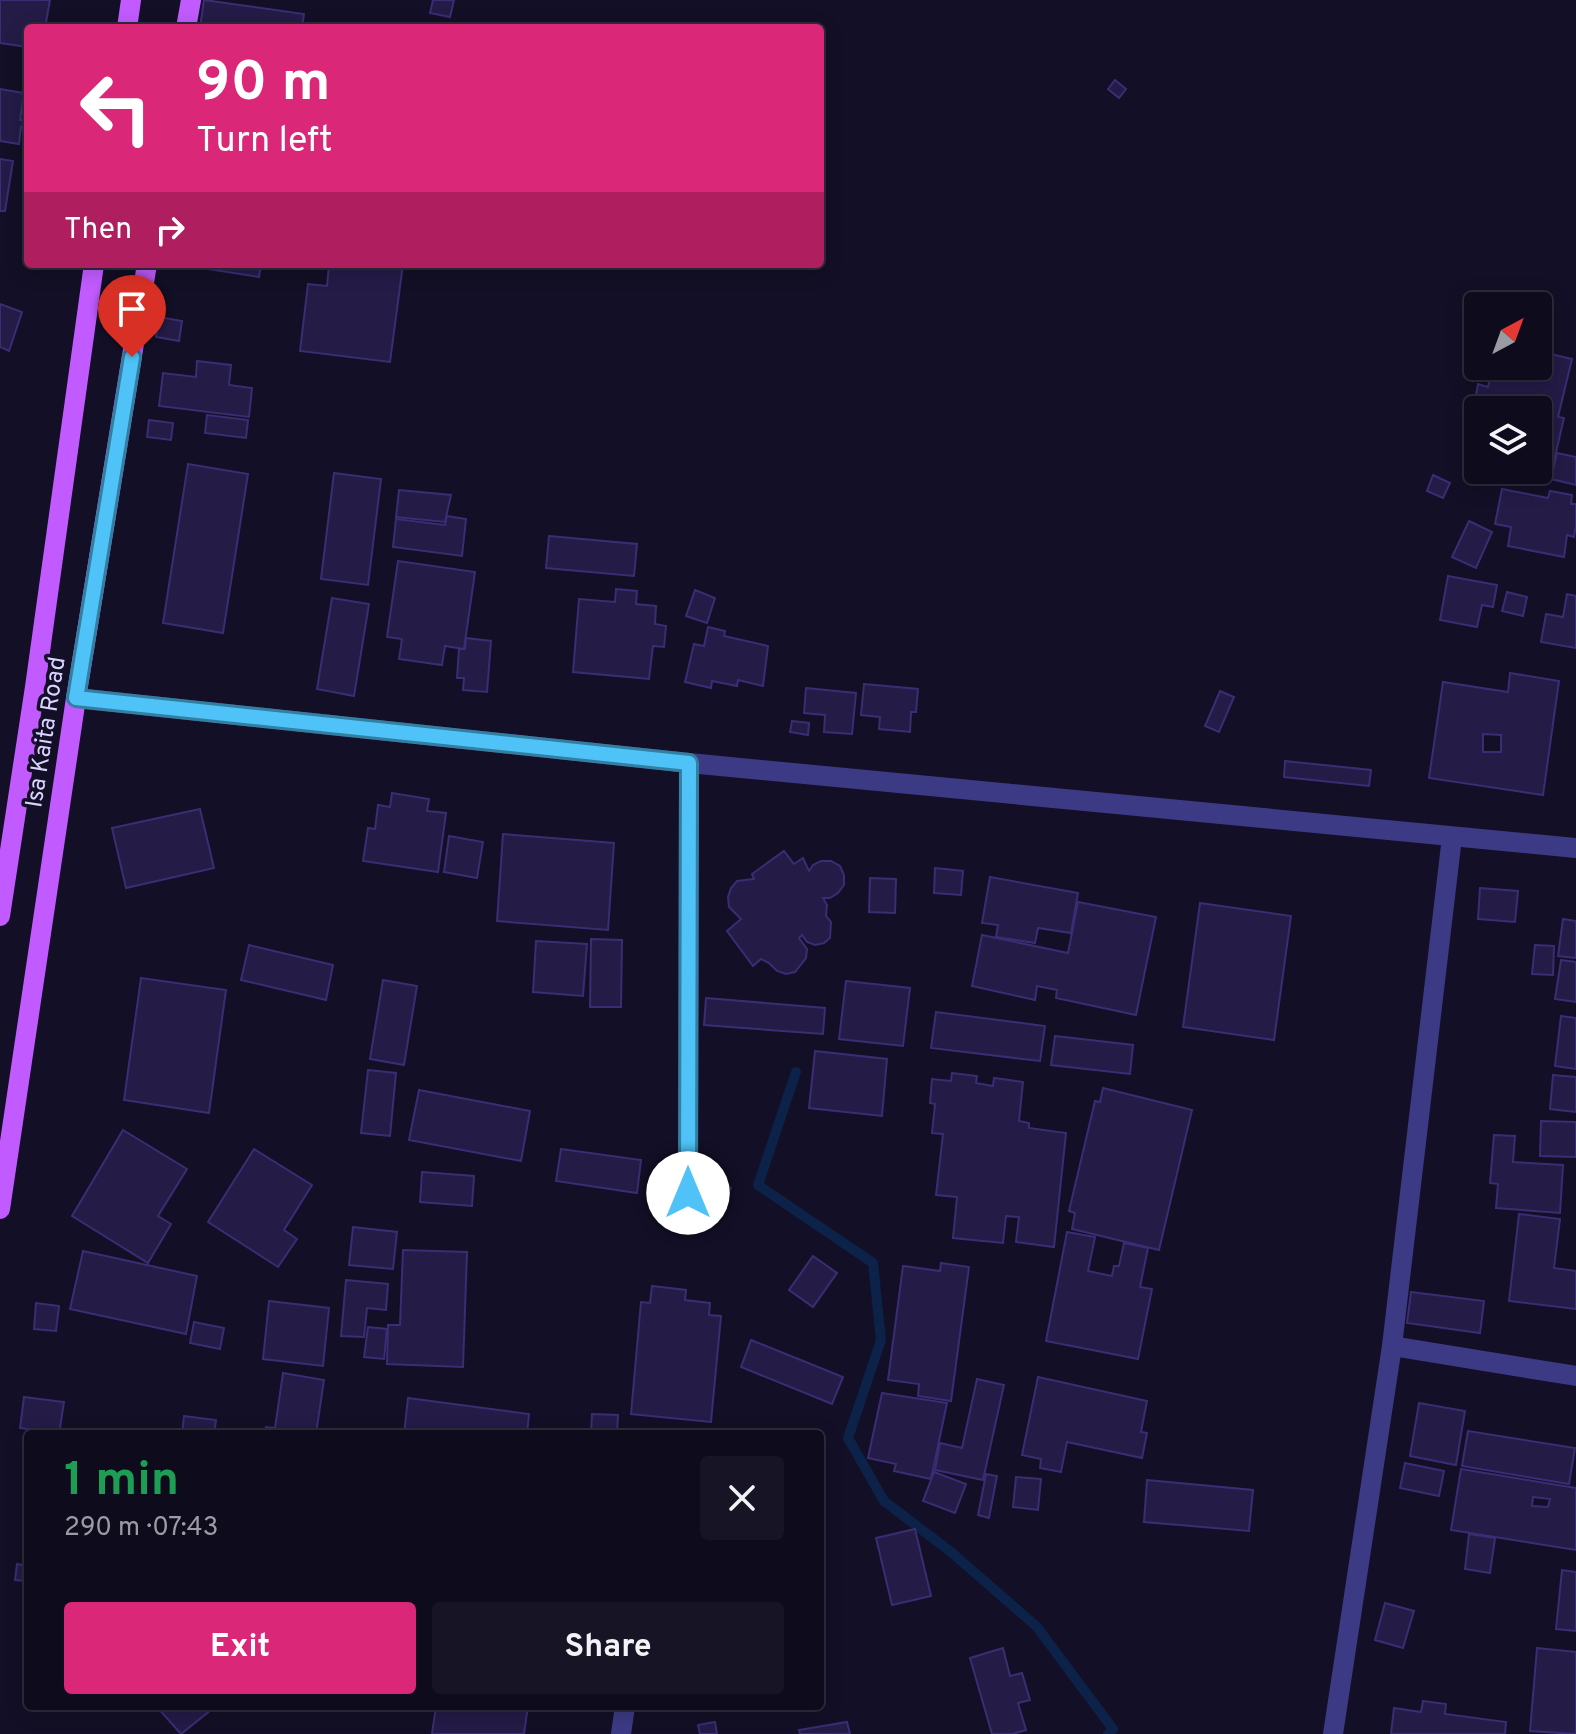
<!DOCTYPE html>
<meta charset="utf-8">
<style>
:root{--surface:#0e0b1c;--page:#171425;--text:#f1f3f6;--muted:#9b9ba3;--line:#2e2b3b;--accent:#db2777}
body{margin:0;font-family:Overpass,sans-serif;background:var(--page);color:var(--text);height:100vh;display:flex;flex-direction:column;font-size:30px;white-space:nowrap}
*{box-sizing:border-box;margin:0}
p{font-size:26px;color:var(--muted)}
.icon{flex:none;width:44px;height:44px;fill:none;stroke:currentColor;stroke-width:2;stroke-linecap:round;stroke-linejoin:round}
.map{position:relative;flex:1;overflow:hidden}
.side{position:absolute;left:24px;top:1430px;width:800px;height:280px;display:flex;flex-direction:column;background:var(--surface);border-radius:8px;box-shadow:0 4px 20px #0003,0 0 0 2px var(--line)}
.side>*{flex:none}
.banner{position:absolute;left:24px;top:24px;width:800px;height:244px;border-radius:8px;box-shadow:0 4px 20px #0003,0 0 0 2px var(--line);background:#db2777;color:#fff;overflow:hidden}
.needle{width:52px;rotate:41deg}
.tools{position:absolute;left:1464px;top:292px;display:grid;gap:16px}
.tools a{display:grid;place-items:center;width:88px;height:88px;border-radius:8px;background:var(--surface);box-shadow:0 4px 20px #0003,0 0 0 2px var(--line);font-size:40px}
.pin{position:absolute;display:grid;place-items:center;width:68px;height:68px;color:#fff;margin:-82px -34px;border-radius:50% 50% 50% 0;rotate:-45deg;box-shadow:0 0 8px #0007}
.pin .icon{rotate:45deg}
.me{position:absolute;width:88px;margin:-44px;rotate:0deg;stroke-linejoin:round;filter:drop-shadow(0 0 6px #0008)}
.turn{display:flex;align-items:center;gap:28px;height:168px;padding:0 40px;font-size:36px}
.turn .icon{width:104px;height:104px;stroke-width:2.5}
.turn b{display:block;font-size:56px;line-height:68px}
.then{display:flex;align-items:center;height:76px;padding:0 40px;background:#0003;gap:16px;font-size:30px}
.round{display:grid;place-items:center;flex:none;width:84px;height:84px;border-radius:8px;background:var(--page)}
.head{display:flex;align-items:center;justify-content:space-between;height:136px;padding:0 40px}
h1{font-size:48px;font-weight:700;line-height:60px;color:#1e9e55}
.button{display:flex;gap:16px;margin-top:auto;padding:16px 40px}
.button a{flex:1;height:92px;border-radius:8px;background:var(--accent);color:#fff;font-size:32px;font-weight:700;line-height:92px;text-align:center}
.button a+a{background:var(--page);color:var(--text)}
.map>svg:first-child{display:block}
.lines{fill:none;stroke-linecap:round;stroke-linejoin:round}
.stream{stroke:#0c2248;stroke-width:10}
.building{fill:#241b47;stroke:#3b2d73;stroke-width:2;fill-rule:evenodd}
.street{stroke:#3d3a85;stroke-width:20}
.primary{stroke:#c25bff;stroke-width:20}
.route-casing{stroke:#337fa1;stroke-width:20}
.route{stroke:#4fc3f7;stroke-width:14}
.labels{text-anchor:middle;stroke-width:7;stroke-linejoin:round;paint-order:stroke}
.street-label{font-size:24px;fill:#d9d4ff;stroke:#130f26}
</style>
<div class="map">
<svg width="1576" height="1734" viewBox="0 0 1576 1734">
<rect width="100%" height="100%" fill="#130f26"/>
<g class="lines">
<path class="stream" d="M 796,1072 L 758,1185 L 873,1263 L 881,1340 L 848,1438 L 884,1501 L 951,1552 L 1037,1627 L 1113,1729 L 1108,1734"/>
</g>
<g class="building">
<path d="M 0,0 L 50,0 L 45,28 L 28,28 L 28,47 L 0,43 Z"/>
<path d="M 204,0 L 304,14 L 302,28 L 200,28 Z"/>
<path d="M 433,0 L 454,0 L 450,17 L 430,13 Z"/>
<path d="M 1115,80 L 1126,89 L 1119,98 L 1108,89 Z"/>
<path d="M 0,89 L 24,93 L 20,120 L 27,120 L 28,111 L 28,128 L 21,127 L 19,144 L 0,141 Z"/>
<path d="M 0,159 L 13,161 L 5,211 L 0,211 Z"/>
<path d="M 195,264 L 261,264 L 259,277 L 195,267 Z"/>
<path d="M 329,264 L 403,264 L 390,362 L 300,351 L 308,284 L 327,286 Z"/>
<path d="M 0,304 L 22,312 L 9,351 L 0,347 Z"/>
<path d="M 159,317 L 182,321 L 179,341 L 156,337 Z"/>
<path d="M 1538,351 L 1572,359 L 1558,417 L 1564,418 L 1550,478 L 1518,470 L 1538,470 L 1538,410 L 1478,410 L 1478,460 L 1464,457 L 1478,384 L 1488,387 L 1493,366 L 1538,366 Z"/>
<path d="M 197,361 L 231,365 L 229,385 L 252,388 L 249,417 L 159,406 L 163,373 L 196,377 Z"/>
<path d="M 207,415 L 248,420 L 246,438 L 205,433 Z"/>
<path d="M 149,420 L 173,423 L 171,440 L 147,437 Z"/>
<path d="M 1557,453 L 1576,457 L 1576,485 L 1551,479 Z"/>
<path d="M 188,464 L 248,474 L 223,633 L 163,623 Z"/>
<path d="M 334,473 L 381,479 L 368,585 L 321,579 Z"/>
<path d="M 1433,475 L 1450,483 L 1443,498 L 1427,491 Z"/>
<path d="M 1502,489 L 1548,498 L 1550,491 L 1572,495 L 1571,504 L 1576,504 L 1576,526 L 1574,537 L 1567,535 L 1564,557 L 1508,546 L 1511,527 L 1495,524 Z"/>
<path d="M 399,490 L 451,495 L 445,522 L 396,517 Z"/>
<path d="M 447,516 L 466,519 L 462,556 L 393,547 L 396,519 L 445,525 Z"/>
<path d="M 1469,521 L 1492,532 L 1476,568 L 1452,557 Z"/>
<path d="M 549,536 L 637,544 L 634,576 L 546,568 Z"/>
<path d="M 398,561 L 475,572 L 464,649 L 445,646 L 442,665 L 399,659 L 402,639 L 387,637 Z"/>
<path d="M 1448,576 L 1497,585 L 1493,607 L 1482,605 L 1477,627 L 1440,620 Z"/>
<path d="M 616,589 L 637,591 L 636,604 L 656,606 L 655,624 L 666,626 L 664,647 L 653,646 L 649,679 L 573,672 L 579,599 L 615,602 Z"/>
<path d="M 695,590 L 715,598 L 707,623 L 686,616 Z"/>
<path d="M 1507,592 L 1527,597 L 1523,616 L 1502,611 Z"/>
<path d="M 1567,594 L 1576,596 L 1576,648 L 1541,642 L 1546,614 L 1563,617 Z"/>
<path d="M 332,598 L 369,604 L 354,696 L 317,689 Z"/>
<path d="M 708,627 L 725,631 L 724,636 L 768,646 L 763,686 L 738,680 L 737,686 L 712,681 L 711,688 L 685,682 L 694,644 L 704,646 Z"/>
<path d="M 466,638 L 491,641 L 487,692 L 463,690 L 464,678 L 457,678 L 459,649 L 465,649 Z"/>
<path d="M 1510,673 L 1559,681 L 1543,795 L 1429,778 L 1443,682 L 1508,692 ZM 1483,734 L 1501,735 L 1501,752 L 1483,752 Z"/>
<path d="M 864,684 L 918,689 L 916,712 L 911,712 L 910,732 L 879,729 L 880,717 L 861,715 Z"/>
<path d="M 806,688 L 856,693 L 852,734 L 824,732 L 825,715 L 804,713 Z"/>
<path d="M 1220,691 L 1234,697 L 1219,732 L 1205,726 Z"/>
<path d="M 792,721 L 809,723 L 808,735 L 790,732 Z"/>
<path d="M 1285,761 L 1371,770 L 1369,786 L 1284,777 Z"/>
<path d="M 392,793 L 429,799 L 427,811 L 446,813 L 438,872 L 363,861 L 368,828 L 375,829 L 378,805 L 390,807 Z"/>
<path d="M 200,809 L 214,868 L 126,888 L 112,828 Z"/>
<path d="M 503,834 L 614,843 L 608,930 L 497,921 Z"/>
<path d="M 449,836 L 483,842 L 477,878 L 444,872 Z"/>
<path d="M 784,851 L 794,864 L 803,858 L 809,871 L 813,865 L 821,861 L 831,861 L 840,866 L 844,875 L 844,885 L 838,893 L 830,898 L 823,898 L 827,905 L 826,916 L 831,922 L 830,938 L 824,943 L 815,945 L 807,942 L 802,935 L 799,938 L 807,949 L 806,958 L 795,972 L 786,974 L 777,971 L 769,963 L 761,959 L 753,966 L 727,931 L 741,919 L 729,907 L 728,897 L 731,888 L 737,881 L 754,879 L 752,874 Z"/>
<path d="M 935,868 L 963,871 L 961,895 L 934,893 Z"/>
<path d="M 990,877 L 1078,893 L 1071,933 L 1038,928 L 1035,943 L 996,937 L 998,925 L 982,923 Z"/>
<path d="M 870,878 L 896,879 L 895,913 L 869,912 Z"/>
<path d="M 1480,888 L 1518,891 L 1515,922 L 1478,919 Z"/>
<path d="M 1078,902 L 1156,917 L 1136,1015 L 1056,998 L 1057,990 L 1037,986 L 1035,1000 L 972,986 L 982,935 L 1068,953 Z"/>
<path d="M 1200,903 L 1291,916 L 1274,1040 L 1183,1027 Z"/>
<path d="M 1563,919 L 1576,921 L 1576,958 L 1558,956 Z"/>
<path d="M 591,939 L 622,940 L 621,1007 L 590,1007 Z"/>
<path d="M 536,941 L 587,944 L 583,996 L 533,992 Z"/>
<path d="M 249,945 L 333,965 L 326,1000 L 241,980 Z"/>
<path d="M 1535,945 L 1554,946 L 1553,975 L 1532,974 Z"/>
<path d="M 1561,960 L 1576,962 L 1576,1002 L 1555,999 Z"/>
<path d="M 141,978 L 226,990 L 209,1113 L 124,1100 Z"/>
<path d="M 383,980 L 417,986 L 404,1065 L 370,1059 Z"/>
<path d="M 846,981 L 910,988 L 903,1046 L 839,1039 Z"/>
<path d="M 706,998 L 825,1008 L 823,1034 L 704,1025 Z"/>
<path d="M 936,1012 L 1045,1026 L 1040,1061 L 931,1048 Z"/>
<path d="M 1561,1016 L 1576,1018 L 1576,1069 L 1555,1066 Z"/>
<path d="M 1055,1036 L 1133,1045 L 1130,1074 L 1051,1065 Z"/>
<path d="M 815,1051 L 887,1059 L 882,1116 L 809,1108 Z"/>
<path d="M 368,1070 L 396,1073 L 390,1136 L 361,1133 Z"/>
<path d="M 952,1073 L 977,1076 L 976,1083 L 993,1086 L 994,1078 L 1023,1082 L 1019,1121 L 1029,1123 L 1029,1128 L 1066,1133 L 1054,1247 L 1016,1242 L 1019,1217 L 1006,1216 L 1003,1243 L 953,1238 L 957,1197 L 936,1195 L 943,1134 L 932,1133 L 935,1104 L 930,1103 L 932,1079 L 951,1081 Z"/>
<path d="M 1553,1075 L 1576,1077 L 1576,1112 L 1550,1109 Z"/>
<path d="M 1103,1088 L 1192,1110 L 1159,1250 L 1072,1229 L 1075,1213 L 1069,1211 L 1095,1101 L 1100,1102 Z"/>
<path d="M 419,1090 L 530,1111 L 521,1161 L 409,1140 Z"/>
<path d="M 1541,1121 L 1576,1122 L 1576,1157 L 1540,1156 Z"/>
<path d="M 123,1130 L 187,1169 L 158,1216 L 171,1224 L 148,1263 L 72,1216 Z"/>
<path d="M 1494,1135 L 1515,1136 L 1513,1162 L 1563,1165 L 1560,1213 L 1496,1208 L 1498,1184 L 1490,1183 Z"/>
<path d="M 254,1149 L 312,1185 L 284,1230 L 297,1239 L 278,1267 L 208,1222 Z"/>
<path d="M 561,1149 L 641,1160 L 637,1193 L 556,1181 Z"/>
<path d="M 422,1172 L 474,1176 L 472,1206 L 420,1202 Z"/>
<path d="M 714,1178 L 731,1188 L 720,1204 L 704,1193 Z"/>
<path d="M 1519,1214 L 1560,1219 L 1554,1268 L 1576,1271 L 1576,1309 L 1509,1301 Z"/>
<path d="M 353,1227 L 397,1232 L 393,1269 L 349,1265 Z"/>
<path d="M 1067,1232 L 1095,1237 L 1088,1271 L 1112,1276 L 1114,1266 L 1119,1266 L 1124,1243 L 1148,1248 L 1140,1287 L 1152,1289 L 1138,1359 L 1046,1341 Z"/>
<path d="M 403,1250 L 467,1252 L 463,1367 L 387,1364 L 388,1325 L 400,1325 Z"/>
<path d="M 83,1251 L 197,1276 L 186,1334 L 70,1309 Z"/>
<path d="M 813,1256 L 837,1273 L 813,1307 L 789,1290 Z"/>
<path d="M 941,1263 L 969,1267 L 951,1401 L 918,1396 L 919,1384 L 888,1380 L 903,1266 L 940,1271 Z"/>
<path d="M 346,1280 L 388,1284 L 386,1310 L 367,1308 L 364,1337 L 341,1336 Z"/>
<path d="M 652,1286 L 686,1290 L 685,1300 L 710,1303 L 709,1315 L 721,1316 L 711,1422 L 631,1414 L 641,1302 L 650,1303 Z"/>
<path d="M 1411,1292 L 1484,1301 L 1480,1333 L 1407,1323 Z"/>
<path d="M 269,1301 L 329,1308 L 323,1366 L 263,1359 Z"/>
<path d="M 36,1303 L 59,1306 L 56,1331 L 34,1329 Z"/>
<path d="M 194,1322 L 224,1328 L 220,1349 L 190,1343 Z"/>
<path d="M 368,1327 L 387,1329 L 384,1359 L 364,1357 Z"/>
<path d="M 751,1340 L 843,1377 L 832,1404 L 741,1367 Z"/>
<path d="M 283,1373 L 324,1380 L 316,1434 L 265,1434 L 266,1427 L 275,1428 Z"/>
<path d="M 1038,1377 L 1147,1401 L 1141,1432 L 1147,1433 L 1142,1458 L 1067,1442 L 1061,1472 L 1040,1468 L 1041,1459 L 1022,1455 Z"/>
<path d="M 977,1379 L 1004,1385 L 983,1480 L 935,1470 L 940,1443 L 962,1448 Z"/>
<path d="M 882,1393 L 947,1403 L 931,1479 L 894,1471 L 896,1464 L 868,1458 Z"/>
<path d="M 24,1397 L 64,1402 L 59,1434 L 20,1428 Z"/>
<path d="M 408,1398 L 529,1414 L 527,1434 L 404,1434 Z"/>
<path d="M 1419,1403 L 1465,1411 L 1456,1465 L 1410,1456 Z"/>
<path d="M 592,1414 L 618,1415 L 617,1434 L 591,1434 Z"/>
<path d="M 184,1416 L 216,1420 L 214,1434 L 182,1434 Z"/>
<path d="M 1468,1431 L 1575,1448 L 1569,1484 L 1462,1466 Z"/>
<path d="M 1405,1463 L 1444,1471 L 1439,1496 L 1400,1488 Z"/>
<path d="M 1461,1469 L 1576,1488 L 1576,1550 L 1451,1530 ZM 1533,1497 L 1550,1499 L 1548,1507 L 1532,1506 Z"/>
<path d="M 934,1472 L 966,1484 L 955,1513 L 923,1501 Z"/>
<path d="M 986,1474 L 997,1476 L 989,1518 L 978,1515 Z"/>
<path d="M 1016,1477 L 1041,1479 L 1038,1510 L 1013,1507 Z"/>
<path d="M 1147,1480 L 1253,1490 L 1249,1531 L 1144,1522 Z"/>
<path d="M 915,1529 L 931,1596 L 892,1605 L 876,1538 Z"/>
<path d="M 1469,1534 L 1495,1538 L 1490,1573 L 1465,1569 Z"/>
<path d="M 17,1564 L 28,1566 L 28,1581 L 15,1580 Z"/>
<path d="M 1562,1570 L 1576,1572 L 1576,1631 L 1556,1629 Z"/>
<path d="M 1385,1603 L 1414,1611 L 1403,1648 L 1375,1640 Z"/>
<path d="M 1003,1648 L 1010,1676 L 1022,1673 L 1030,1700 L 1018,1703 L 1026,1730 L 1012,1734 L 992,1734 L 970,1658 Z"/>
<path d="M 1537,1648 L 1576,1652 L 1576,1734 L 1530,1731 Z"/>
<path d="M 1423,1701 L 1446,1704 L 1445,1714 L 1506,1722 L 1505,1734 L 1391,1734 L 1394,1708 L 1421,1712 Z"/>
<path d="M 156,1706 L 216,1706 L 181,1734 Z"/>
<path d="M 436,1706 L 528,1706 L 524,1734 L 432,1734 Z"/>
<path d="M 715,1722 L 717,1734 L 700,1734 L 698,1725 Z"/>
<path d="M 847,1722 L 850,1734 L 800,1734 L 799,1730 Z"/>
</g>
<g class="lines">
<g class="street">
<path d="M 76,698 L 689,763 L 1576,848"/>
<path d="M 688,1193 L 689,763"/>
<path d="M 1392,1346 L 1576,1376"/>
<path d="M 621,1734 L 625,1706"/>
<path d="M 1333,1734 L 1392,1346 L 1452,837"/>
</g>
<g class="primary">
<path d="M 127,28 L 131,0"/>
<path d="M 186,28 L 191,0"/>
<path d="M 0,916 L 35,687 L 94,264"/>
<path d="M 0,1209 L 76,698 L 147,264"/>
</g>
</g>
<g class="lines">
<defs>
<path id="route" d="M 132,357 L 76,698 L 689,763 L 688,1193"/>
</defs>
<use href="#route" class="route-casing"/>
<use href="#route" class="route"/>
</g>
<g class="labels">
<g class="street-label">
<text transform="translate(45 732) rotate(-81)" y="8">Isa Kaita Road</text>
</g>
</g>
</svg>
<div class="tools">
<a><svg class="needle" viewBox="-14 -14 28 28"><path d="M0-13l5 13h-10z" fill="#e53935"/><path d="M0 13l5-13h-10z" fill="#9b9ba3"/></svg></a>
<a><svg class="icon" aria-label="layers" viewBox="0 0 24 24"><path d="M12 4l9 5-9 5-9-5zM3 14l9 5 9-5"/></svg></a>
</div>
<div class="pin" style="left:132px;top:357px;background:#d93025"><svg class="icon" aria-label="arrive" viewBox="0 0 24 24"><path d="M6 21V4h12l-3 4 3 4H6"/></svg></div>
<svg class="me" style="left:688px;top:1193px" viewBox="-20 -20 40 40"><circle r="19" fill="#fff"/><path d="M0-13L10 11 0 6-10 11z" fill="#4fc3f7"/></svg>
<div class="banner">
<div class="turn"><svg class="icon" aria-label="left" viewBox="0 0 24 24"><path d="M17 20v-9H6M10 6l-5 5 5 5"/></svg><div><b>90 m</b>Turn left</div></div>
<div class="then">Then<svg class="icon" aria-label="right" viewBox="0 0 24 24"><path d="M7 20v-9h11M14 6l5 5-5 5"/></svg></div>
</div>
<section class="side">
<div class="head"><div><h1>1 min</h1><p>290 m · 07:43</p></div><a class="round"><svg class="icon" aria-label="close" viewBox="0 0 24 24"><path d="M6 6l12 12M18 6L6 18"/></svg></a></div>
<div class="button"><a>Exit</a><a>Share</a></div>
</section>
</div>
